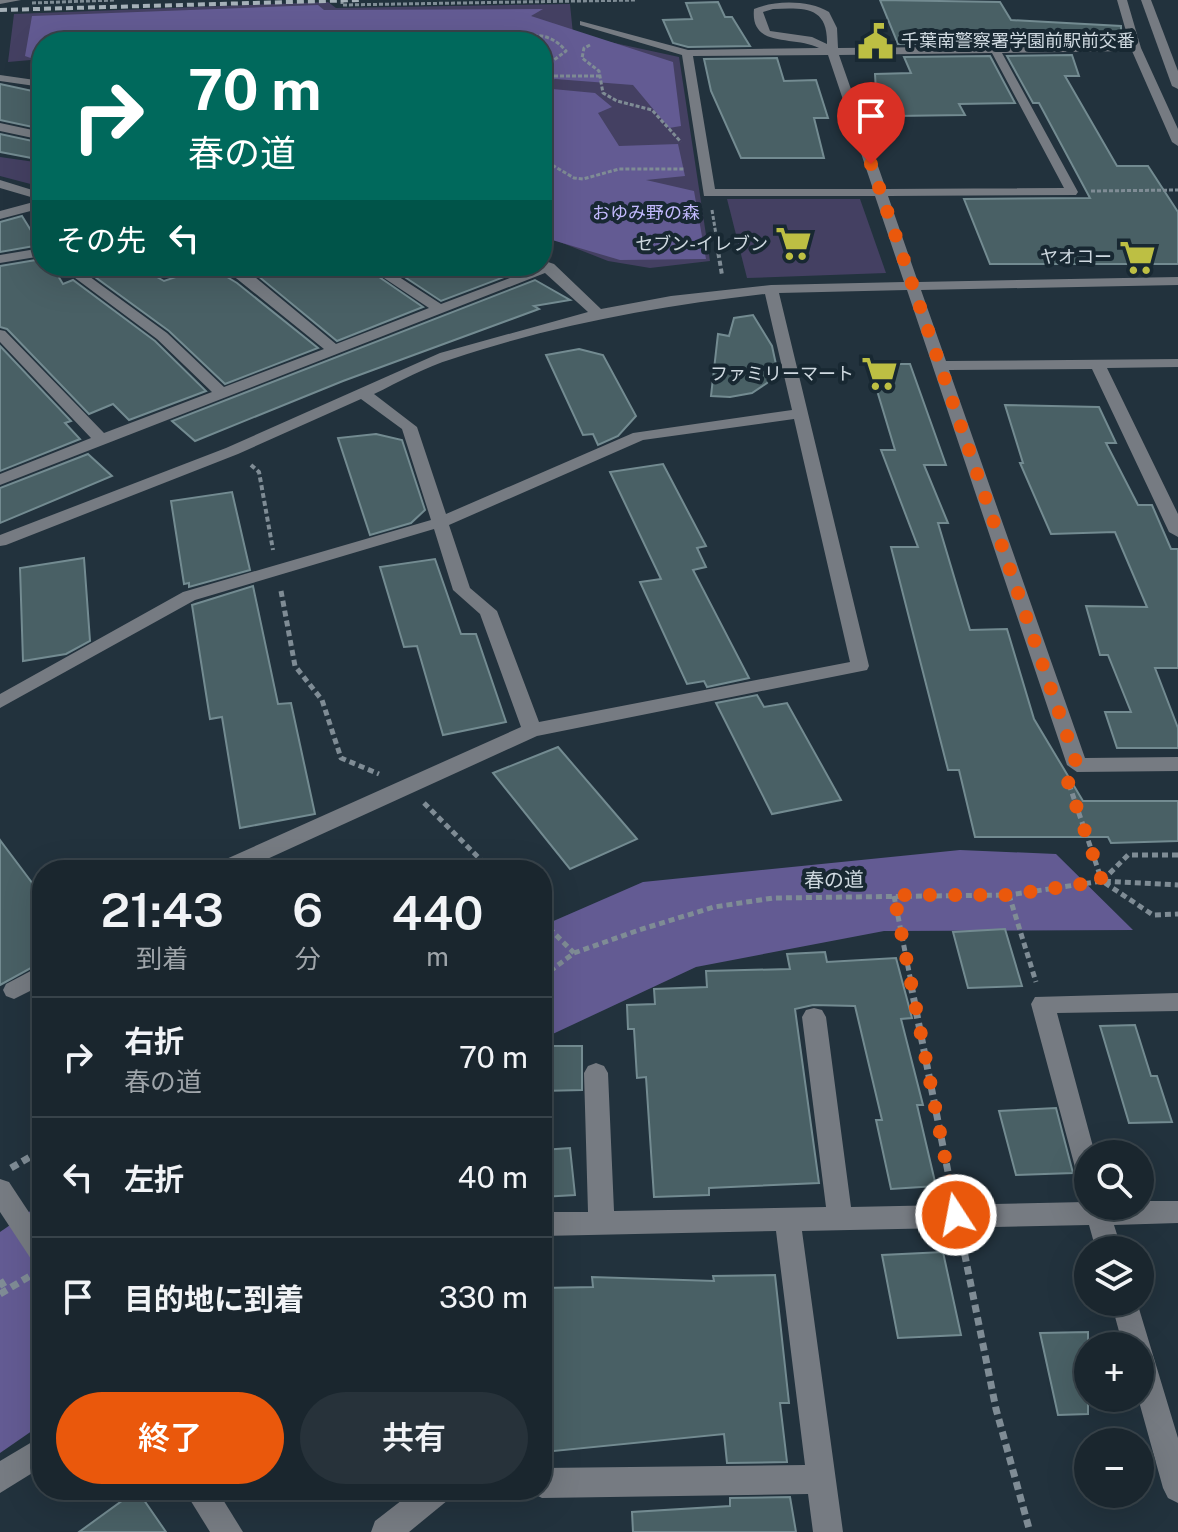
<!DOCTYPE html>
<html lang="ja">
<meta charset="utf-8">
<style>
:root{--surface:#1a262e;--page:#27323a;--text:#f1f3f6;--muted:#9fa5aa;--line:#38434a;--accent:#ea580c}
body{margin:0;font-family:"Public Sans","Noto Sans JP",sans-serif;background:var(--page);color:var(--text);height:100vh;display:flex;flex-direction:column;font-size:30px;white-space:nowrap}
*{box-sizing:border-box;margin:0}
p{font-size:26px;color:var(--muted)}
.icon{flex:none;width:44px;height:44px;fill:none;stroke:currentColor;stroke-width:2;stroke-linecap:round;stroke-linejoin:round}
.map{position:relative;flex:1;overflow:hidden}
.details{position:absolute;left:32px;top:860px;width:520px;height:640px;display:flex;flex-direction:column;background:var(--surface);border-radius:32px;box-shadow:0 8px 32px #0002,0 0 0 2px var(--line)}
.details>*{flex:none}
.banner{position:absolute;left:32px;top:32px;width:520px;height:244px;border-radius:32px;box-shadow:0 8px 32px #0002,0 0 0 2px var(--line);background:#00695c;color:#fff;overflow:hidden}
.tools{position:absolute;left:1074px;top:1140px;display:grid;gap:16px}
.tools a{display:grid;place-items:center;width:80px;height:80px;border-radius:50%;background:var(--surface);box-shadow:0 8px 32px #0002,0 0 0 2px var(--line);font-size:40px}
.pin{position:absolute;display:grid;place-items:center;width:68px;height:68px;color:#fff;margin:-82px -34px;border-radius:50% 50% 50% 0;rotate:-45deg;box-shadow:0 0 8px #0007}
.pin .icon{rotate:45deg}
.me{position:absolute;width:88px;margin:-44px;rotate:349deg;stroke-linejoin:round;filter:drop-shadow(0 0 6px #0008)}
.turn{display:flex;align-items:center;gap:28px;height:168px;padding:0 24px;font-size:36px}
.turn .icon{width:104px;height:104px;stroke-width:2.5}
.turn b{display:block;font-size:56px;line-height:68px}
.then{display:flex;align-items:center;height:76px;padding:0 24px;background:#0003;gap:16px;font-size:30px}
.eta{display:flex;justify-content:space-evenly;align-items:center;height:136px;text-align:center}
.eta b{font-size:48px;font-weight:600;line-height:56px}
.button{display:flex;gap:16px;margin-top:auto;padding:16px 24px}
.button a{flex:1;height:92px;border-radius:48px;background:var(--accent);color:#fff;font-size:32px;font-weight:600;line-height:92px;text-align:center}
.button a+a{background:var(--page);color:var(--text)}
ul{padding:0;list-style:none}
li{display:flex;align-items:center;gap:24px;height:120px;padding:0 24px;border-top:2px solid var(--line)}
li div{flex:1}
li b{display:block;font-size:30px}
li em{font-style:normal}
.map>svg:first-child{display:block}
.green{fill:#444062}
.forest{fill:#635b93}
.building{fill:#496065;stroke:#738b91;stroke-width:2}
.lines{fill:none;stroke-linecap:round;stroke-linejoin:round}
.path-far3{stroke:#7f8c95;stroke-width:3;stroke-dasharray:4 2;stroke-linecap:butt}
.path-far2{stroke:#7f8c95;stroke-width:4;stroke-dasharray:5 3;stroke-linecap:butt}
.path-far1{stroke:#7f8c95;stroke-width:5;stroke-dasharray:6 4;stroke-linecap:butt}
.path{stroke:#7f8c95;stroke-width:7;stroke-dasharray:8 5;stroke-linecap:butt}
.minor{fill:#767b82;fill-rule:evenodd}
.rail{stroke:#a5b0b8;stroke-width:4;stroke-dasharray:7 4;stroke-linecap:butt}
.route{stroke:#ea580c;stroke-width:14;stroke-dasharray:0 25.2}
.labels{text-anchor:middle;stroke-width:8;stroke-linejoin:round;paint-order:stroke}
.far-poi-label{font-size:18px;fill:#cfd9e0;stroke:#182832;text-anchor:end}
.far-park-label{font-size:18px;fill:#c2bafd;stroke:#182832}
.street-label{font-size:20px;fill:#cfd9e0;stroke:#182832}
</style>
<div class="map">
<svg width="1178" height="1532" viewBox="0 0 1178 1532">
<rect width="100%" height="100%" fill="#22323d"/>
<g class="green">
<path d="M 328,2 L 336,8 L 570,4 L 573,34 L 679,57 L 710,261 L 650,268 L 608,261 L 542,235 L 542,42 L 42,42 L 42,59 L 8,62 L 14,14 Z"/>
<path d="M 0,157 L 42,163 L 42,187 L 0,176 Z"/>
<path d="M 727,199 L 860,199 L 886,273 L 747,278 Z"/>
</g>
<g class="forest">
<path d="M 318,5 L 324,10 L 543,9 L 531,16 L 673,62 L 681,126 L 669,128 L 633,85 L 555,79 L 542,84 L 542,42 L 42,42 L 42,62 L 25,56 L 32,16 Z"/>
<path d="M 542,88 L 595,93 L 612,107 L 598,113 L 619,146 L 678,144 L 685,176 L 646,180 L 694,191 L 706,259 L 620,260 L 542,237 Z"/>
<path d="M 960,850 L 1056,854 L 1133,930 L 884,931 L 696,967 L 542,1039 L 542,926 L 643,882 Z"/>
<path d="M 42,1203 L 42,1424 L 0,1453 L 0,1232 Z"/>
</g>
<g class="building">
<path d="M 880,0 L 1000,2 L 1011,20 L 1121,26 L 1121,37 L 1089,42 L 898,44 Z"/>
<path d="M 718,2 L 725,17 L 732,17 L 750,46 L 688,47 L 673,43 L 663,20 L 692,19 L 686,3 Z"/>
<path d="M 1072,55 L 1079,76 L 1065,76 L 1117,166 L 1148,166 L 1178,212 L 1178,264 L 990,264 L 964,199 L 1090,198 L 1039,103 L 1033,103 L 1007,56 Z"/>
<path d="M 990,56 L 1015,103 L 959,104 L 965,115 L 895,116 L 889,101 L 883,101 L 876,92 L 875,74 L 911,73 L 904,57 Z"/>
<path d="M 777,58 L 784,81 L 816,80 L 828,118 L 814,118 L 824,158 L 741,158 L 711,91 L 704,59 Z"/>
<path d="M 0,84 L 42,93 L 42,129 L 0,120 Z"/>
<path d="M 0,134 L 42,143 L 42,160 L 0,152 Z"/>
<path d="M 22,216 L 40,245 L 0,252 L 0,222 Z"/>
<path d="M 42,259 L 42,266 L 52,266 L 63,284 L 73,280 L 155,341 L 206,391 L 129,420 L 113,404 L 89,414 L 7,329 L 0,327 L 0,266 Z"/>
<path d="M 115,266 L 128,266 L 142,276 L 150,273 L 164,281 L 209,266 L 237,283 L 318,348 L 225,384 L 169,331 L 91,274 Z"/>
<path d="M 288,266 L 363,266 L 423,307 L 337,341 L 258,276 Z"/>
<path d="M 388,266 L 512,266 L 520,271 L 441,301 Z"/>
<path d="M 535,280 L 570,300 L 534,306 L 539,309 L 343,381 L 195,441 L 172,421 Z"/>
<path d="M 753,315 L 772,346 L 777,369 L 767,383 L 752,393 L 730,397 L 711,396 L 718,334 L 729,336 L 734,318 Z"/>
<path d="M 0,346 L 71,421 L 65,423 L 80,439 L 0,471 Z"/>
<path d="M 579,349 L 603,355 L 636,416 L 618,436 L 598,445 L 593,434 L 583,435 L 546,355 Z"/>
<path d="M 869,364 L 910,364 L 946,465 L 924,465 L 948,523 L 938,523 L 970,630 L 1007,629 L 1034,719 L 1083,801 L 1178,801 L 1178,841 L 1111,843 L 1108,837 L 975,837 L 959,770 L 948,770 L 891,547 L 918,547 L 881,450 L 895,450 Z"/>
<path d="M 1005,405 L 1099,407 L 1116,443 L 1106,443 L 1138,505 L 1152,505 L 1171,549 L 1178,549 L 1178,668 L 1155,668 L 1178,728 L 1178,748 L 1117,748 L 1105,712 L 1131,712 L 1108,655 L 1100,655 L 1086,606 L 1147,607 L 1115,532 L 1051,534 L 1020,463 L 1023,463 Z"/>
<path d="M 376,434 L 402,440 L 425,510 L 411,523 L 370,535 L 338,438 Z"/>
<path d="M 88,454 L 112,476 L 0,523 L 0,488 Z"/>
<path d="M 663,464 L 706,546 L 697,548 L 706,567 L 693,570 L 749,678 L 707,687 L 704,681 L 687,684 L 640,582 L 661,579 L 610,472 Z"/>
<path d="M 232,492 L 250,570 L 189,587 L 189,583 L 184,584 L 171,501 Z"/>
<path d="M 84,558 L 90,641 L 66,654 L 23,661 L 20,568 Z"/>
<path d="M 435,559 L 461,634 L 476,634 L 506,722 L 443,735 L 417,646 L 404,647 L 380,567 Z"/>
<path d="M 253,586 L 278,704 L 291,703 L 315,814 L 240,828 L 222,717 L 210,719 L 192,605 Z"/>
<path d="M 757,695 L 764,707 L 787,703 L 841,800 L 772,814 L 716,703 Z"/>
<path d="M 558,747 L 637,839 L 570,869 L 493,773 Z"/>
<path d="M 0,840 L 42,896 L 42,962 L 0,985 Z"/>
<path d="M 1005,929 L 1022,986 L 968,988 L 953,932 Z"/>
<path d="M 825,952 L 827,962 L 896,958 L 912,1018 L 901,1019 L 923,1105 L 917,1105 L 936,1186 L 891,1189 L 876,1120 L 882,1120 L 855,1006 L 813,1005 L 795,1009 L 819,1183 L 709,1188 L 709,1195 L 654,1197 L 646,1077 L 637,1078 L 634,1029 L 628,1029 L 627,1005 L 655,1004 L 654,989 L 707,987 L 706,971 L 790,969 L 787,954 Z"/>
<path d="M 1135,1025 L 1151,1076 L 1157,1076 L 1172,1122 L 1129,1123 L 1100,1026 Z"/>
<path d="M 542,1046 L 582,1046 L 582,1090 L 542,1091 Z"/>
<path d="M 1056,1108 L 1073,1173 L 1016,1175 L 999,1111 Z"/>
<path d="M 570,1148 L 575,1195 L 542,1197 L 542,1150 Z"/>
<path d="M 943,1252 L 961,1335 L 898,1338 L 882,1255 Z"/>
<path d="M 775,1275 L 789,1403 L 780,1403 L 787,1462 L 727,1463 L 724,1434 L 544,1452 L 542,1288 L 593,1287 L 592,1277 L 714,1281 L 713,1276 Z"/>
<path d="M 1088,1332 L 1088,1414 L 1058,1415 L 1040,1333 Z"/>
<path d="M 137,1490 L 166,1532 L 79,1532 Z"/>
<path d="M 790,1497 L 796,1532 L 633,1532 L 632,1512 L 730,1506 L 730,1498 Z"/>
</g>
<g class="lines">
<g class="path-far3">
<path d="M 342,0 L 342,5 L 637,0"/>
<path d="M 32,3 L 115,0"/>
<path d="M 175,42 L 266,37 L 299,42"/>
<path d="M 498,42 C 523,35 547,28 566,51 L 542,69"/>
<path d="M 590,45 L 584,48 L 582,58 L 599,71 L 603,93 L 617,101 L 652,110 L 681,142"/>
<path d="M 542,76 L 600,76"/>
<path d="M 542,159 L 574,178 L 583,179 L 619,169 L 684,169"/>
<path d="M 1091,191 L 1178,190"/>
<path d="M 712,210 L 718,247"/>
</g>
<g class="path-far2">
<path d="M 717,245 L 722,275"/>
<path d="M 251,465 L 259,472 L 273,550"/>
</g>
<g class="path-far1">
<path d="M 281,591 L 295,666 L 322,700 L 341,758 L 379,774"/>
<path d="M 1069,784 L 1102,881"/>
<path d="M 424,803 L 491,870"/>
<path d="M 1178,855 L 1128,855 L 1102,881 L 1153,915 L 1178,914"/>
<path d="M 1009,895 L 1036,982"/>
<path d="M 894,896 L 912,987"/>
<path d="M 542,921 L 574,953"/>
<path d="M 542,977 L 574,953 L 639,930 L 714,907 L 773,898 L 1009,895 L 1102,881 L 1178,885"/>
</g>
<g class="path">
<path d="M 911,985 L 952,1192"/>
<path d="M 11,1168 L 42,1150"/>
<path d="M 962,1241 L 996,1409 L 1030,1532"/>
<path d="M 0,1280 L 6,1290"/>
<path d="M 0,1294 L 30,1276"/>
</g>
<g class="minor">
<path d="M 0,0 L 21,0 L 0,4 Z"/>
<path d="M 1117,0 L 1127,0 L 1141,48 L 1178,129 L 1178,146 L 1172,142 L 1132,51 L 1002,53 L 1078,192 L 1076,195 L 888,196 L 918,282 L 1178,277 L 1178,285 L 921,290 L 946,361 L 1178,359 L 1178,367 L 1107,368 L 1178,514 L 1178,537 L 1169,532 L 1092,369 L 949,370 L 1085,758 L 1178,757 L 1178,771 L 1077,772 L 1067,765 L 907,290 L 779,293 L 869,666 L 867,670 L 537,736 L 243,870 L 212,870 L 215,864 L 521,727 L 480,614 L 453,590 L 434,529 L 195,600 L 0,708 L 0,694 L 183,592 L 431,520 L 402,429 L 361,399 L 238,454 L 6,545 L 0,546 L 0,535 L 226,448 L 440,353 L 588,312 L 545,273 L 0,485 L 0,474 L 91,438 L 0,342 L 0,330 L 5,331 L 104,433 L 212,392 L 157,339 L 59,266 L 75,266 L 167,333 L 224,387 L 324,349 L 221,266 L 238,266 L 249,272 L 336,344 L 429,308 L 366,266 L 382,266 L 441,304 L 542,266 L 542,260 L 554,264 L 601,309 L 671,296 L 771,285 L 904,282 L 875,196 L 704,196 L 682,55 L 580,25 L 580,21 L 688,50 L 819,48 C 794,35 750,49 754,9 C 775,0 809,0 829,12 L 837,28 L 838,48 L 1130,45 ZM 773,9 C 804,8 828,6 827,44 L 812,37 L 770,31 L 763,12 ZM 992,53 L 1064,188 L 886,189 L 839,55 ZM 828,55 L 873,189 L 715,189 L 693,56 ZM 765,294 L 792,410 L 633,433 L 446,514 L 417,427 L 374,394 C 399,382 425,367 452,359 C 554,325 659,306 765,294 ZM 794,419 L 850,662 L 539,722 L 497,611 L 470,588 L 449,525 L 643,440 Z"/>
<path d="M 1141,0 L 1151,0 L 1178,71 L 1178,89 L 1172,86 Z"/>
<path d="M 0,75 L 42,81 L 42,87 L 0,81 Z"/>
<path d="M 0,123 L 42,132 L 42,140 L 0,131 Z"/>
<path d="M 0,180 L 42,193 L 42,208 L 0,219 L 0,211 L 41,200 L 0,188 Z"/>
<path d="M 42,248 L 42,256 L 0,263 L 0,255 Z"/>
<path d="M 42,965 L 42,985 L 14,999 L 6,996 L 3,990 L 6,984 Z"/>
<path d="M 1178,993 L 1178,1011 L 1057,1013 L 1095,1154 L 1088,1154 L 1088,1185 L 1079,1182 L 1031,1004 L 1035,997 Z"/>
<path d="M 814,1008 L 822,1010 L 826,1017 L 851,1207 L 1085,1202 L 1088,1198 L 1088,1206 L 1140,1206 L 1140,1201 L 1178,1201 L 1178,1223 L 1114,1225 L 1122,1250 L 1096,1250 L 1089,1225 L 802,1231 L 843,1532 L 813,1532 L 808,1494 L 542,1498 L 532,1493 L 530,1490 L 542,1490 L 542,1468 L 805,1465 L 776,1231 L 542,1236 L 542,1212 L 588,1212 L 584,1073 L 588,1066 L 596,1063 L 604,1066 L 608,1073 L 614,1211 L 826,1207 L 802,1017 L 806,1010 Z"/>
<path d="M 0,1179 L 9,1182 L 42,1232 L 42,1266 L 33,1262 L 0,1212 Z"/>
<path d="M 1111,1302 L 1137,1302 L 1178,1438 L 1178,1503 L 1168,1498 L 1163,1488 L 1138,1398 L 1140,1346 L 1123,1346 Z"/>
<path d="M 42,1436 L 42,1467 L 0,1493 L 0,1461 Z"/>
<path d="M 184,1490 L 217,1490 L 243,1532 L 210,1532 Z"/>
<path d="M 415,1490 L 453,1490 L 448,1500 L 409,1532 L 371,1532 L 375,1521 Z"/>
</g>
<path class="rail" d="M 0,10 L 361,0"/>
</g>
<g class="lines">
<path class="route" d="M 871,164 L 1077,765 L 1068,782 L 1102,881 L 1009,895 L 894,895 L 956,1215"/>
</g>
<defs>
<symbol id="civic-bare" viewBox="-9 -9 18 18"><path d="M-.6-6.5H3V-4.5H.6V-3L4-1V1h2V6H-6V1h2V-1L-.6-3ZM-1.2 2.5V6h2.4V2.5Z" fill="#bdbf43" stroke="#182832" stroke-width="2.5" paint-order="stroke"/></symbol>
<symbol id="supermarket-bare" viewBox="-9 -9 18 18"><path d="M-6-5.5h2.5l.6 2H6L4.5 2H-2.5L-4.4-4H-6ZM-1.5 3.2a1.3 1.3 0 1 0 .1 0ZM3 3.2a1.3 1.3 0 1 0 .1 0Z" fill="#bdbf43" stroke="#182832" stroke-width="2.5" paint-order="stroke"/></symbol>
</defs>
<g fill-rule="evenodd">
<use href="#civic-bare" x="850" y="16" width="51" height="51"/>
<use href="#supermarket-bare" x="768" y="218" width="51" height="51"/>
<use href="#supermarket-bare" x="1112" y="232" width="51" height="51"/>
<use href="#supermarket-bare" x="854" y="348" width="51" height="51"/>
</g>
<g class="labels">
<g class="far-poi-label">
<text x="901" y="47" text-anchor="start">千葉南警察署学園前駅前交番</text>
<text x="768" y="250">セブン-イレブン</text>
<text x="1112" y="263">ヤオコー</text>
<text x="854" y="380">ファミリーマート</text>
</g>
<g class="far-park-label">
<text x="646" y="219">おゆみ野の森</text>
</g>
<g class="street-label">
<text transform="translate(834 880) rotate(-1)" y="7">春の道</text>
</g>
</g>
</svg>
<div class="tools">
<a><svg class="icon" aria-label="search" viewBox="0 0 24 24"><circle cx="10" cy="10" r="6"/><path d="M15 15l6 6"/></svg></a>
<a><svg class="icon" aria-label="layers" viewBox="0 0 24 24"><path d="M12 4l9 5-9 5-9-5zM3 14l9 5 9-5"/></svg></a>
<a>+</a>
<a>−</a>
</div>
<div class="pin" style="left:871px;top:164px;background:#d93025"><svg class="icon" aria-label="arrive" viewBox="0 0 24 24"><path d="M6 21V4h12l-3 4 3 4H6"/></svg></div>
<svg class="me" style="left:956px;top:1215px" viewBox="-20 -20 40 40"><circle r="17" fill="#ea580c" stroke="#fff" stroke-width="3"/><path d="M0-11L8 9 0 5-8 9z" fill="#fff"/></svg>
<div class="banner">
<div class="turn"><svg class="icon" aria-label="right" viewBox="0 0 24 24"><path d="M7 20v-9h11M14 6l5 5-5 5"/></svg><div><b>70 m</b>春の道</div></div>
<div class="then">その先<svg class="icon" aria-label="left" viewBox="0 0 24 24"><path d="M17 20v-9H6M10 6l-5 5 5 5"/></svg></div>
</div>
<section class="details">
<div class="eta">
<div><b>21:43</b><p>到着</p></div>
<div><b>6</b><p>分</p></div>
<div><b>440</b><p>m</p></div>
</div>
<ul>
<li><svg class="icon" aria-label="right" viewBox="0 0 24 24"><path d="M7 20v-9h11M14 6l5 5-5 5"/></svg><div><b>右折</b><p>春の道</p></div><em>70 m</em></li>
<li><svg class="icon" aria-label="left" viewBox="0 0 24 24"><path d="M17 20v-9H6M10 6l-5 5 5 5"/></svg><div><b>左折</b></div><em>40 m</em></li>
<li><svg class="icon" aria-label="arrive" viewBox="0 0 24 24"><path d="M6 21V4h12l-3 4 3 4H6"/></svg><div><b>目的地に到着</b></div><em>330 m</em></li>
</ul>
<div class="button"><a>終了</a><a>共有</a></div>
</section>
</div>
